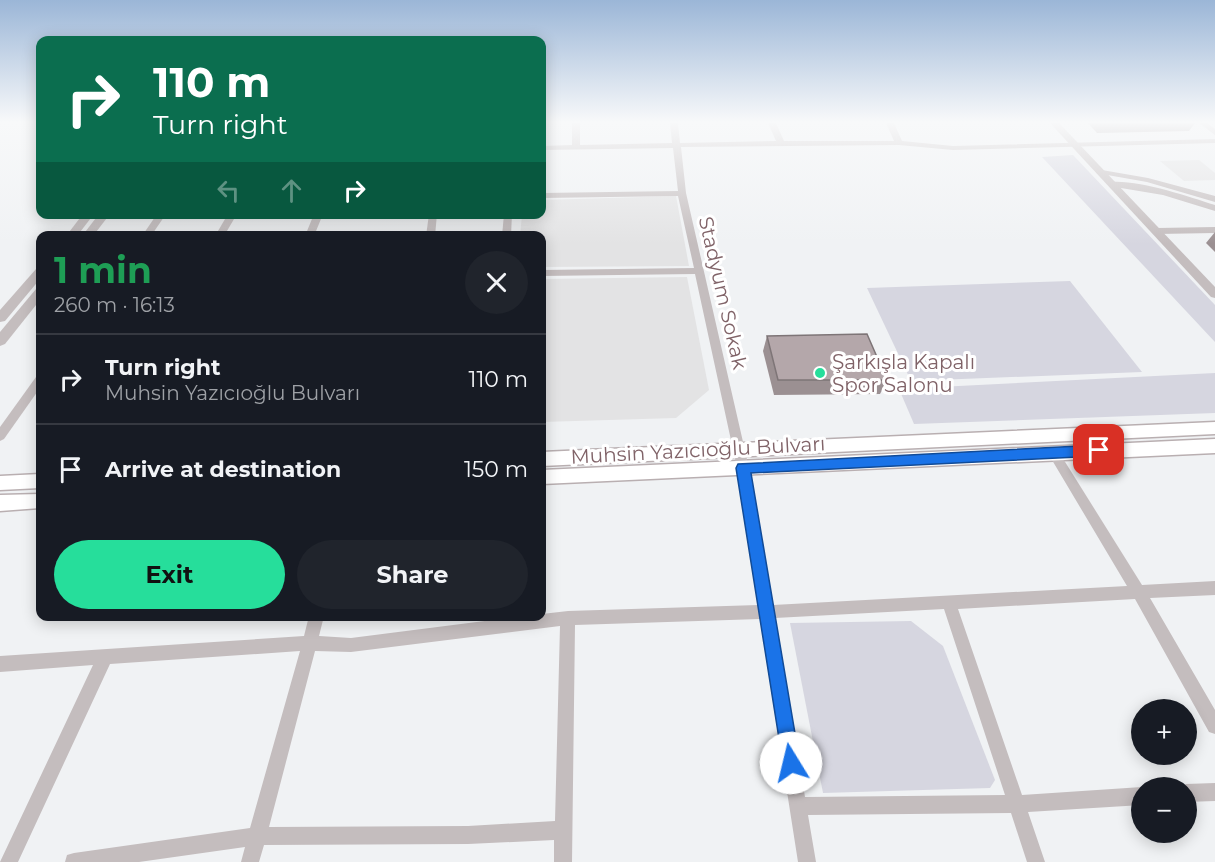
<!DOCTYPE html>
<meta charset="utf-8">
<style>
:root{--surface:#171b24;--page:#20242c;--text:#f1f3f6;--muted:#9ea1a6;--line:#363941;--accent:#26de9b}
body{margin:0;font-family:Montserrat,sans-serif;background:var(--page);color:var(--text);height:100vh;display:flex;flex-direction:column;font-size:22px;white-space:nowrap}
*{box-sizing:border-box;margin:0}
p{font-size:20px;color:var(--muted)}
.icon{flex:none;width:33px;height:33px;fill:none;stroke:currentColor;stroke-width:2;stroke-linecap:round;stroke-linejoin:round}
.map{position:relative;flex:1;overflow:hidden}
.details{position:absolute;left:36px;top:231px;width:510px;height:390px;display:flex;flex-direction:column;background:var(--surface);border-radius:12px;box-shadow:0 3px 15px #0003}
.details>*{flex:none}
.hud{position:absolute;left:36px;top:36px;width:510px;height:183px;border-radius:12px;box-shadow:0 3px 15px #0003;background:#0b6e4f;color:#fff;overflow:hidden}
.controls{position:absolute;left:1131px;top:699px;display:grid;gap:12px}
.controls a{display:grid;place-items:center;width:66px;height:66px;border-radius:50%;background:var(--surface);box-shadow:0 3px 15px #0003;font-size:30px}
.pin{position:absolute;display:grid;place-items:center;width:51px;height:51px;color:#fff;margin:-26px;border-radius:12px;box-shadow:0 3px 9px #0006}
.me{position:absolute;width:66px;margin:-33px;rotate:351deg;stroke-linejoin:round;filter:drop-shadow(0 0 4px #0008)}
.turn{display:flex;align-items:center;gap:21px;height:126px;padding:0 18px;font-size:27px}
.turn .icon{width:78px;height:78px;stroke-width:2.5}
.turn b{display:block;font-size:42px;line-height:51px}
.lanes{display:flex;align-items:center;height:57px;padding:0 18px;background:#0003;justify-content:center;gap:30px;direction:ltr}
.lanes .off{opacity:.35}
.round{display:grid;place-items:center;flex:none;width:63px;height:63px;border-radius:32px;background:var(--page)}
.head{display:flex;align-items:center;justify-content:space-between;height:102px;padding:0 18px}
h1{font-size:36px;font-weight:700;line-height:45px;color:#1e9e55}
.cta{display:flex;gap:12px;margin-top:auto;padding:12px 18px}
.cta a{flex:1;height:69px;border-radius:36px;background:var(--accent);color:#111;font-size:24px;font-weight:700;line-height:69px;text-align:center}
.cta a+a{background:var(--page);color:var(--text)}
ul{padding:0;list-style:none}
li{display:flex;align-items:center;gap:18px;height:90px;padding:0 18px;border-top:2px solid var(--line)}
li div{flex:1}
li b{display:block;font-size:22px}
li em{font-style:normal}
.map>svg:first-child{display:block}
.built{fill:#e3e3e4}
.green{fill:#d6d6e0}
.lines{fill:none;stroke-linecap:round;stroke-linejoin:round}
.secondary-casing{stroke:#b9afb1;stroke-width:3}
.minor{fill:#c4bdbe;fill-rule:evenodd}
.tertiary{fill:#c4bdbe;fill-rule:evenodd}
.secondary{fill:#fff;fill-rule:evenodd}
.wall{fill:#9b9092}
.building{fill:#b4a7aa;stroke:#7e7577;stroke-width:1.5}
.route{fill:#1a73e8;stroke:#114b97;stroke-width:1.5}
.poi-dot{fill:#26de9b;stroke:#fff;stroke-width:2}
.labels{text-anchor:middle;stroke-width:6;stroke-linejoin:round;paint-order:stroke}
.street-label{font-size:20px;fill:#806368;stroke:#fff}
.poi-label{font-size:20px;fill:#806368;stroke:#fff;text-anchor:start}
</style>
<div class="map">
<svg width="1215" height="862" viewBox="0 0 1215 862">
<rect width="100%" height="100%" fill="#f0f2f4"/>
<g class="built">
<path d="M 1199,160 L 1215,173 L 1215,180 L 1184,181 L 1160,161 Z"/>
<path d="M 676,196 L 689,266 L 542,267 L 542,236 L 520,236 L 522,215 L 542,214 L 542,200 Z"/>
<path d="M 687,277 L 709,390 L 676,418 L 542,422 L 542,279 Z"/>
</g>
<g class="green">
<path d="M 1073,155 L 1215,305 L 1215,342 L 1042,157 Z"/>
<path d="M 1070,281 L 1142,372 L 911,381 L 867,288 Z"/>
<path d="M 1215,373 L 1215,413 L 914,424 L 899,389 Z"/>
<path d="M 911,621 L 943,646 L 995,780 L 990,788 L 823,793 L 790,623 Z"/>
</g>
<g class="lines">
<defs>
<g id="secondary">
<path d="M 1215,422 L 1215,434 L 542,466 L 542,452 Z"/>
<path d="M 1215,439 L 1215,453 L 542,484 L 542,470 Z"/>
<path d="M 40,474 L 40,488 L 0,490 L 0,476 Z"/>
<path d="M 40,494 L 40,508 L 0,511 L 0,495 Z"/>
</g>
</defs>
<use href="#secondary" class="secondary-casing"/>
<g class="minor">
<path d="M 572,123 L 580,123 L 580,145 L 672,143 L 670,123 L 678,123 L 680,143 L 776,141 L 768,123 L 776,123 L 784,141 L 894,141 L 886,123 L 894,123 L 902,141 L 953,146 L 1215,139 L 1215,143 L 953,150 L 899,145 L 681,147 L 686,193 L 749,468 L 773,605 L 1127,586 L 1049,455 L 1047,452 L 1049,449 L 1057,449 L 1142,585 L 1215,581 L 1215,595 L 1150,598 L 1215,710 L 1215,734 L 1209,732 L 1135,599 L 958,609 L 1022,795 L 1142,787 L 1142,805 L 1028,812 L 1045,862 L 1027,862 L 1011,813 L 808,815 L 816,862 L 798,862 L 760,619 L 575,625 L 572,862 L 554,862 L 554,840 L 468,844 L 264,845 L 259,862 L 241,862 L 245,847 L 139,862 L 65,862 L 67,855 L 74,853 L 250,828 L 300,651 L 110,664 L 18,862 L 0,862 L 93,665 L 0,672 L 0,656 L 304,636 L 309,616 L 324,616 L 319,636 L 351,638 L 523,616 L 542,616 L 542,614 L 568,611 L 758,605 L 737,468 L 695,274 L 542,276 L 542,270 L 694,268 L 678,196 L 542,198 L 542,193 L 678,191 L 673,148 L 542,150 L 542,146 L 572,145 ZM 944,609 L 1005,795 L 805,797 L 775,618 ZM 560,626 L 555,821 L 468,826 L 269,827 L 315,651 L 351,652 Z"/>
<path d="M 1199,123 L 1207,123 L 1215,129 L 1215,135 Z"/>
<path d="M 1096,169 L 1148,178 L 1215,196 L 1215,202 L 1147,182 L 1096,173 Z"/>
<path d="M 1109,182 C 1138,179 1187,196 1215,205 L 1215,211 L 1163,195 L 1109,186 Z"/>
<path d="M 157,214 L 166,214 L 151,236 L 142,236 Z"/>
<path d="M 228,214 L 237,214 L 224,236 L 215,236 Z"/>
<path d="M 314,214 L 323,214 L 314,236 L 305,236 Z"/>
<path d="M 429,214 L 437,214 L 435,236 L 426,236 Z"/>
<path d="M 504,214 L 512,214 L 511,236 L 502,236 Z"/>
<path d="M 1215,227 L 1215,233 L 1157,234 L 1153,231 L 1157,228 Z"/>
<path d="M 40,376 L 40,388 L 4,439 L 0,441 L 0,427 L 36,377 Z"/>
<path d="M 1215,783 L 1215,801 L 1186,802 L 1186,788 L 1180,788 L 1186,784 Z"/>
</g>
<g class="tertiary">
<path d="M 1050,123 L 1059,123 L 1215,287 L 1215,298 L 1211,297 Z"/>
<path d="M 83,214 L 94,214 L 77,236 L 66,236 Z"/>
<path d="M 99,214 L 110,214 L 93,236 L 82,236 Z"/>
<path d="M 40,268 L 40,279 L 5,321 L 0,322 L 0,310 L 36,269 Z"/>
<path d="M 40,288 L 40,300 L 5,344 L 0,346 L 0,332 L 36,289 Z"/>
</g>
<use href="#secondary" class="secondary"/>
</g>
<g class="wall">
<path d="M 1088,123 L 1195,123 L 1189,131 L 1097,133 Z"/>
<path d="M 1215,232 L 1215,252 L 1206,243 Z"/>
<path d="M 767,336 L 887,380 L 880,394 L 774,395 L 763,351 Z"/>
</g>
<path class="building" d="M 867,334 L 887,380 L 778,380 L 767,336 Z"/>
<linearGradient id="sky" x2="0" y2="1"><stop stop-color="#9bb6d7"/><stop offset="0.5" stop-color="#f8f9fa"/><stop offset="1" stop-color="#f8f9fa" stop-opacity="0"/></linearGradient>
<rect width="1215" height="244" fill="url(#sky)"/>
<path class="route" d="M 1099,445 L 1106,450 L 1099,456 L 751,473 L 800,763 L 798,770 L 791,772 L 784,770 L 736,468 L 738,464 Z"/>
<circle class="poi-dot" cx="820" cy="373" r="6"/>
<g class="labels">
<g class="street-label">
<text transform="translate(723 293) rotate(77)" y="7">Stadyum Sokak</text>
<text transform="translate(698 450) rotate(-3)" y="7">Muhsin Yazıcıoğlu Bulvarı</text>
</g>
<g class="poi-label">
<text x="832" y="369">Şarkışla Kapalı<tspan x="832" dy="23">Spor Salonu</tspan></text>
</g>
</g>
</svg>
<div class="controls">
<a>+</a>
<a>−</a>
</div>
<div class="pin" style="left:1099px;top:450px;background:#d93025"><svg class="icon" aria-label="arrive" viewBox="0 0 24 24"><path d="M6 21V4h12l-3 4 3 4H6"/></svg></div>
<svg class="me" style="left:791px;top:763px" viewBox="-20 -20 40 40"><circle r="19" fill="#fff"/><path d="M0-13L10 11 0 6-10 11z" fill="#1a73e8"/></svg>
<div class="hud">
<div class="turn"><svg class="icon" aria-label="right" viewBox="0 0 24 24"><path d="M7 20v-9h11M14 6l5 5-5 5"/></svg><div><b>110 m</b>Turn right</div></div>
<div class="lanes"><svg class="icon off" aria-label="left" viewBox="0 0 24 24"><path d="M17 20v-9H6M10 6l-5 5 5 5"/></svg><svg class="icon off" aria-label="ahead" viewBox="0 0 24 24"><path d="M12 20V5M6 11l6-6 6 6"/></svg><svg class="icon" aria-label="right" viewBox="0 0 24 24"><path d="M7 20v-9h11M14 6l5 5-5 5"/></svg></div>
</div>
<section class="details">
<div class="head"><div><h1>1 min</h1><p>260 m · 16:13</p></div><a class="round"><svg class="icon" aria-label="close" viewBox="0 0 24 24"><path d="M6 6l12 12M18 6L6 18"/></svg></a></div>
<ul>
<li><svg class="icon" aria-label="right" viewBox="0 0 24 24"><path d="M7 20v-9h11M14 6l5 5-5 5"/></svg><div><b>Turn right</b><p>Muhsin Yazıcıoğlu Bulvarı</p></div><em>110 m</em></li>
<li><svg class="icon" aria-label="arrive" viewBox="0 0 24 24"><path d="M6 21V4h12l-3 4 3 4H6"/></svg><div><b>Arrive at destination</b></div><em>150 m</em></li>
</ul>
<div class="cta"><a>Exit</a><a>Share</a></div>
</section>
</div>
